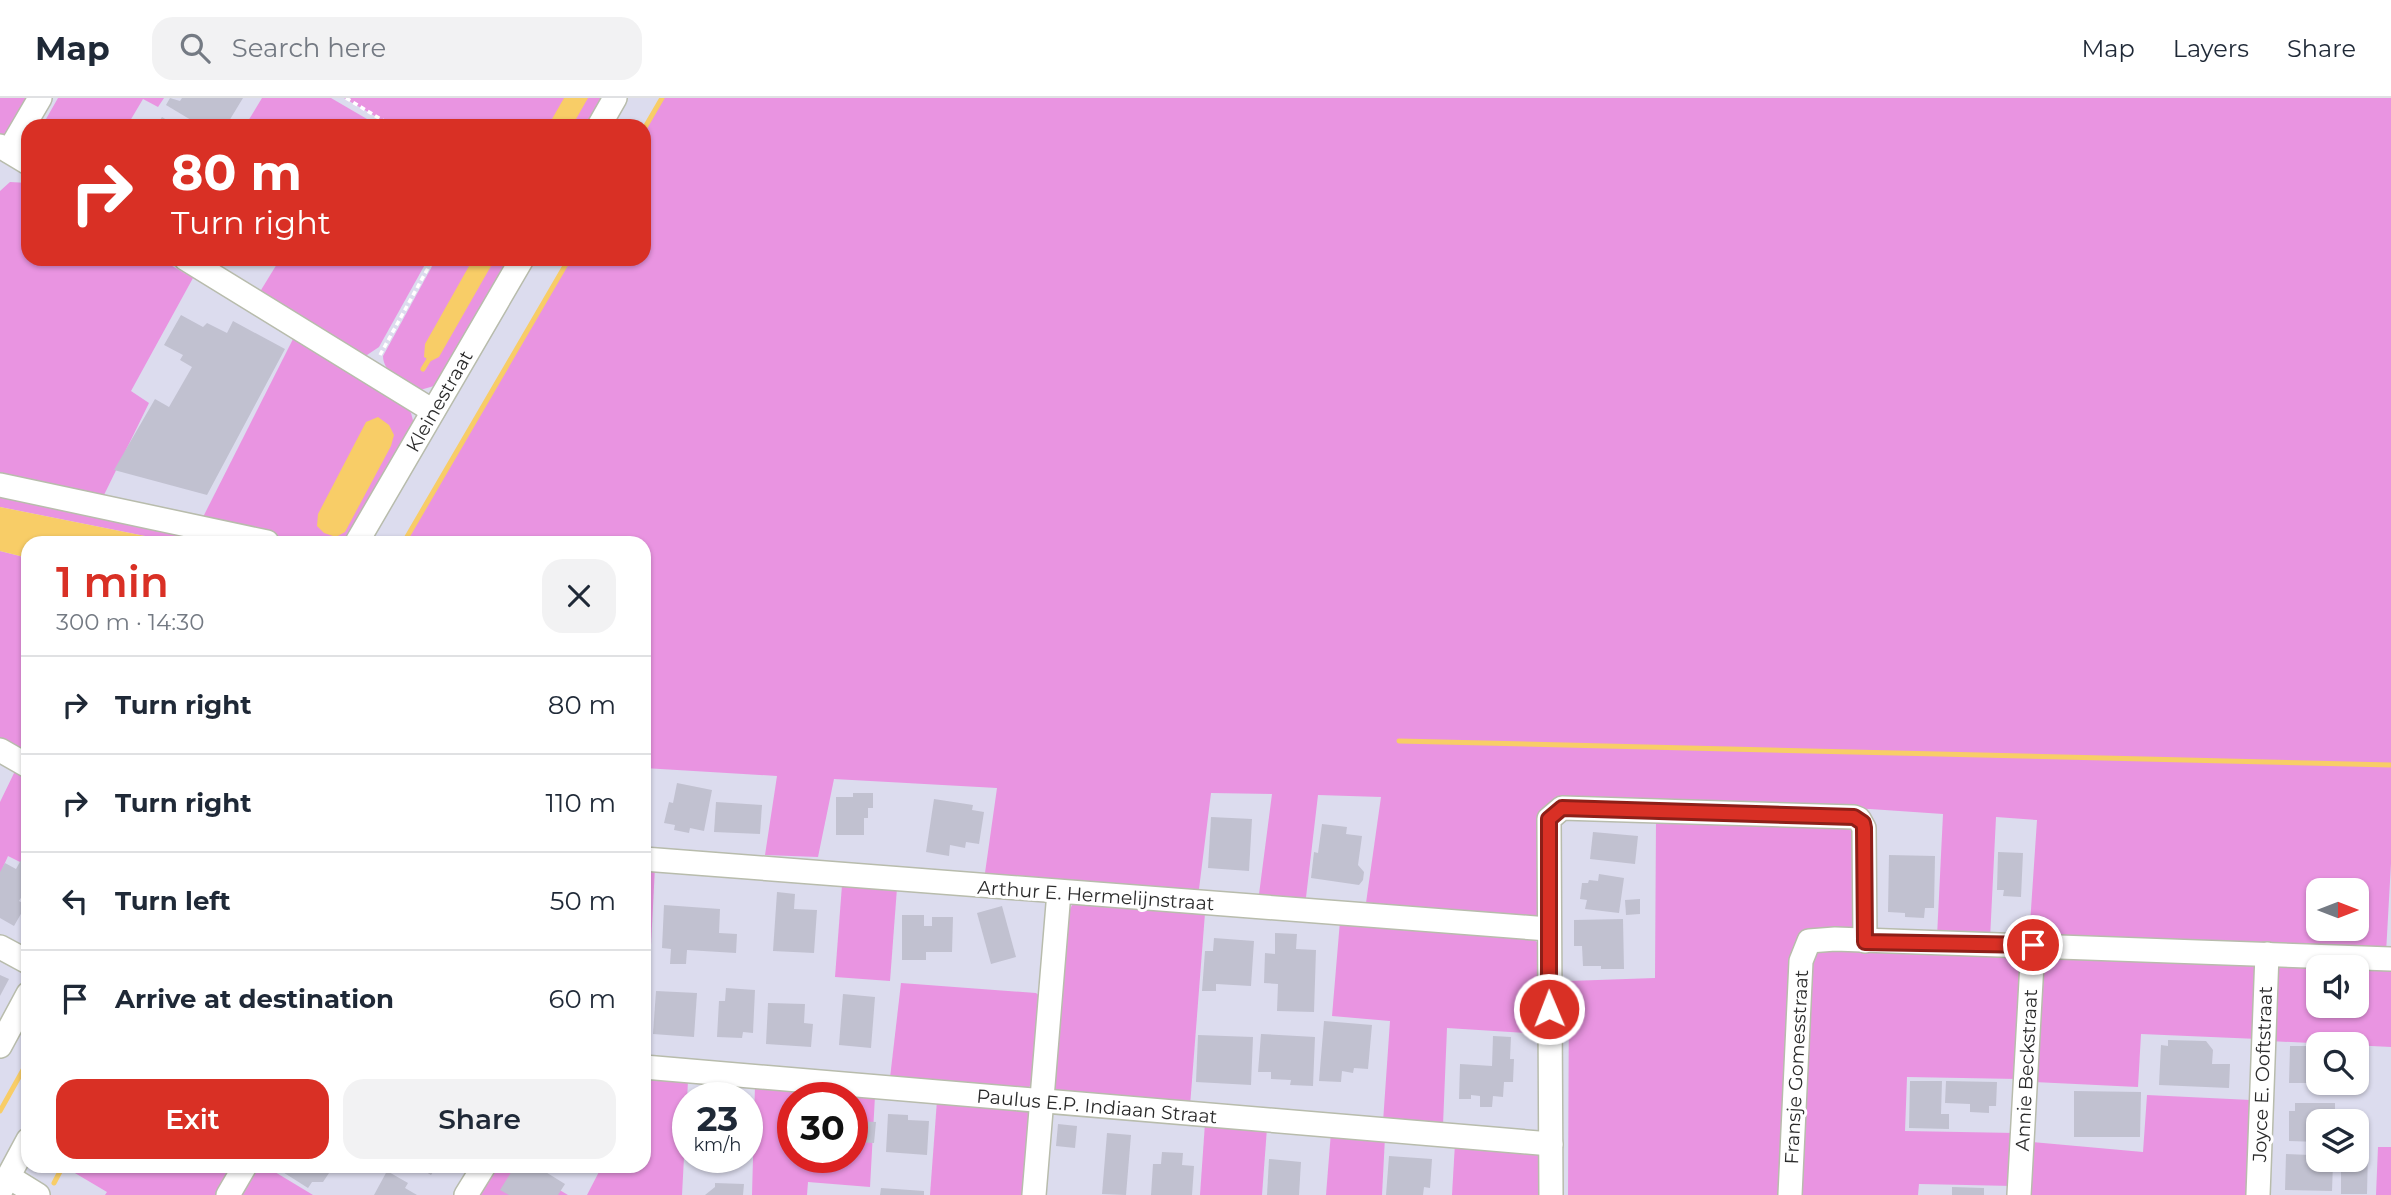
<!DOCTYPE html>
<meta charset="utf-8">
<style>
:root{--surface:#fff;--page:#f2f2f3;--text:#1f2937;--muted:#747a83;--line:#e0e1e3;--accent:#d93025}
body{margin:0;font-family:Montserrat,sans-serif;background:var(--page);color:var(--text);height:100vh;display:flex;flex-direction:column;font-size:26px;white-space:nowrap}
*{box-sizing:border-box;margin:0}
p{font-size:23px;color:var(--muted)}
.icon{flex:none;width:38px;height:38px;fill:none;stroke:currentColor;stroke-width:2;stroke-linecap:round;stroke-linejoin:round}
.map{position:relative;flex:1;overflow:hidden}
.sheet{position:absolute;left:21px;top:438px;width:630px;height:637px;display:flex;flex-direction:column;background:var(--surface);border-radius:21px;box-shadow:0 2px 5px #0004}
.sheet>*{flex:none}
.top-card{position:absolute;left:21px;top:21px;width:630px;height:147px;border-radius:21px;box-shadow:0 2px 5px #0004;background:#d93025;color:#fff;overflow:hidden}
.needle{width:46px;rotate:90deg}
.controls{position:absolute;left:2306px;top:780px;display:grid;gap:14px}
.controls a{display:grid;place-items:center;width:63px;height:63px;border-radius:14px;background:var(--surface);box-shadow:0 2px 5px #0004;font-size:35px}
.speed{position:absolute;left:672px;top:984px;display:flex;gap:14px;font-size:35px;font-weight:700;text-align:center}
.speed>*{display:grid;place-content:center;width:91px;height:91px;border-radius:50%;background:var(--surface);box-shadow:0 2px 5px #0004;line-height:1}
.speed small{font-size:18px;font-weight:400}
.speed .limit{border:10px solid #d22;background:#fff;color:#111}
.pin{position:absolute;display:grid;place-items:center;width:60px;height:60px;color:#fff;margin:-30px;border:4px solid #fff;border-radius:50%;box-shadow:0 2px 7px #0007}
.me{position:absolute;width:77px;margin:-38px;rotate:359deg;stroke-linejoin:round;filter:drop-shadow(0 0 5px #0008)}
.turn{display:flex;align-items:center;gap:24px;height:147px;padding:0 35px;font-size:32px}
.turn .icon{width:91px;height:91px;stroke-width:2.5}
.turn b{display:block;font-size:49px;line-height:60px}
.round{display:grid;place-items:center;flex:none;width:74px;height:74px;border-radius:21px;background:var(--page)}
.headline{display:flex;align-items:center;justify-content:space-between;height:119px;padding:0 35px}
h1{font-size:42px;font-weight:600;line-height:52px;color:var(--accent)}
.cta{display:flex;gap:14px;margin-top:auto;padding:14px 35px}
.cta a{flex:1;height:80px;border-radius:21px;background:var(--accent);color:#fff;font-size:28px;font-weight:600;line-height:80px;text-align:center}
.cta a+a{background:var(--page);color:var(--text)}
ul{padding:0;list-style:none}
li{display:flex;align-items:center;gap:21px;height:98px;padding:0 35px;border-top:2px solid var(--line)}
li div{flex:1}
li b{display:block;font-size:26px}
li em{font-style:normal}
header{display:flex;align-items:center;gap:42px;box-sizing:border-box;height:98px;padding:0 35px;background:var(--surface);border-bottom:2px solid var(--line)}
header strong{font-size:33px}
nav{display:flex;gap:38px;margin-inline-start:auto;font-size:24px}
.search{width:490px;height:63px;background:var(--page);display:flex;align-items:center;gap:18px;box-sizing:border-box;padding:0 24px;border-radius:21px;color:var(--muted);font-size:26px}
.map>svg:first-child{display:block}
.green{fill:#e994e1;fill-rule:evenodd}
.water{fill:#f8cd67}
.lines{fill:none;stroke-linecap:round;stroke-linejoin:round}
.stream{stroke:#f8cd67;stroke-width:5}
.building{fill:#c1c1d0}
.minor-casing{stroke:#b8bcac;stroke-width:26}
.path{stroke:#fff;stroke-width:3.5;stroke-dasharray:5 3.5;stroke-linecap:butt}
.minor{stroke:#fff;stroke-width:23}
.route-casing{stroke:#8d1f18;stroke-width:18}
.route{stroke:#d93025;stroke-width:12}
.labels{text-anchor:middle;stroke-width:6;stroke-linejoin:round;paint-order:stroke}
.street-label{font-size:19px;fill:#2b2b2b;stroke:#fff}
</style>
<header>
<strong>Map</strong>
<div class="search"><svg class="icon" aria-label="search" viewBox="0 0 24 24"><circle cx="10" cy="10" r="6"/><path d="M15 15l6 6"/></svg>Search here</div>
<nav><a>Map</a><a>Layers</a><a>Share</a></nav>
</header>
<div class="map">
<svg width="2391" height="1097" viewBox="0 0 2391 1097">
<rect width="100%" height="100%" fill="#dcdcee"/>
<g class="green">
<path d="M 0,0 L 38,0 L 0,45 Z"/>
<path d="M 58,0 L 164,0 L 158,9 L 143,1 L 127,28 L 42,28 Z"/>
<path d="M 262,0 L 331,0 L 379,28 L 245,28 Z"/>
<path d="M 344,0 L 611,0 L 595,28 L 392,28 Z"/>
<path d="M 662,0 L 2391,0 L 2391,765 L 2386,855 L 2029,841 L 2037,722 L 1996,719 L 1990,841 L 1937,839 L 1943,716 L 1870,711 L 1552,703 L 1549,713 L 1540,819 L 1365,812 L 1381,699 L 1318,697 L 1305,808 L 1258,804 L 1272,696 L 1211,695 L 1198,799 L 984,782 L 997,690 L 834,681 L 818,759 L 765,757 L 777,678 L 644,670 L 644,444 L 404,444 L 569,161 L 644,161 L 644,31 ZM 2319,793 L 2357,793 L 2357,831 L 2319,831 Z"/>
<path d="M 10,84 L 28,85 L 28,161 L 160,161 L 193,180 L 131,293 L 149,305 L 102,401 L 0,379 L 0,93 Z"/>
<path d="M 280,161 L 428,161 L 379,249 L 367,257 L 358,256 L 258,197 Z"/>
<path d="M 436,161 L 517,161 L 441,286 L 420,292 C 406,284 383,276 383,258 Z"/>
<path d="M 293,241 L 404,306 L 411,315 L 414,326 L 347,444 L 288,444 L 200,425 Z"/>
<path d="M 0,396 L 219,444 L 175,444 L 0,409 Z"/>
<path d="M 0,453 L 28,460 L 28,663 L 0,647 Z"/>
<path d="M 16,671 L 28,678 L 28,768 L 8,758 L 0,776 L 0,704 Z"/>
<path d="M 1656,721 L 1842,730 L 1853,733 L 1858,835 L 1819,831 L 1806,834 L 1782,1097 L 1568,1097 L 1569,883 L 1655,880 Z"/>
<path d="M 644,768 L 655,769 L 650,867 L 644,867 Z"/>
<path d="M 842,787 L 897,790 L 890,883 L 835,879 Z"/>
<path d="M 1081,803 L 1205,815 L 1190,1008 L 1061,995 L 1053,991 L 1066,819 L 1072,807 Z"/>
<path d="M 1340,823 L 1529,838 L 1538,845 L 1543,858 L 1544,936 L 1447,930 L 1443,1027 L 1383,1024 L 1390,923 L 1332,918 Z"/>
<path d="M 1813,851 L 2017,855 L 2025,867 L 2018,981 L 1907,979 L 1905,1033 L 2016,1035 L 2013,1088 L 1919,1086 L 1918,1097 L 1795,1097 Z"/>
<path d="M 2049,854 L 2255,867 L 2259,879 L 2258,941 L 2141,936 L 2138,989 L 2034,984 L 2041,861 Z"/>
<path d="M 2290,868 L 2319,870 L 2319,908 L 2357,908 L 2357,870 L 2391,871 L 2391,949 L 2269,943 L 2276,869 Z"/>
<path d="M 901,885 L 1036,895 L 1043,901 L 1033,987 L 1024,991 L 890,980 Z"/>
<path d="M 644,978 L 688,983 L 682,1097 L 587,1097 L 602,1068 L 644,1068 Z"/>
<path d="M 755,987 L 875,998 L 870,1089 L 808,1084 L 807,1097 L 752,1097 ZM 793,999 L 852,999 L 852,1059 L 793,1059 Z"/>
<path d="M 2147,997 L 2251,1002 L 2249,1097 L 2028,1097 L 2031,1044 L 2143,1054 Z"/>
<path d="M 937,1002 L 1024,1009 L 1032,1016 L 1029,1097 L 930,1097 Z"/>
<path d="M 1205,1025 L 1267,1030 L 1262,1097 L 1200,1097 Z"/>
<path d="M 1331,1034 L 1385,1039 L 1382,1097 L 1326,1097 Z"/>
<path d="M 1455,1045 L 1534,1051 L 1543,1059 L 1547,1097 L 1452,1097 Z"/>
<path d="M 2378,1049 L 2391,1049 L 2391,1097 L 2376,1097 Z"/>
<path d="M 63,1068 L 238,1068 L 220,1097 L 105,1097 L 107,1094 Z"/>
<path d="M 256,1068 L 265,1068 L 313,1097 L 238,1097 Z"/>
<path d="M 496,1068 L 519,1068 L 568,1097 L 478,1097 Z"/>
</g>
<g class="water">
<path d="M 564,0 L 588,0 L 572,28 L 548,28 Z"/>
<path d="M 473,161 L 495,161 L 439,259 L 431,263 L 424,259 L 425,246 Z"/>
<path d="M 378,319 L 389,327 L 394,337 L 391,348 L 345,434 L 336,439 L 324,435 L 317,428 L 318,416 L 366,324 Z"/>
<path d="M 0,409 L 175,444 L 28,444 L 28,460 L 0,453 Z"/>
</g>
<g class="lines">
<g class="stream">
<path d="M 644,31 L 662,0"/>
<path d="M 423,271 L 431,258"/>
<path d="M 404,444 L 569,161"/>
<path d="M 1399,643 L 2391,667"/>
<path d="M 0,1013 L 28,963"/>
<path d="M 54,1085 L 63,1068"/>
</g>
</g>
<g class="building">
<path d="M 170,0 L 180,3 L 182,0 L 243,0 L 226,28 L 201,28 L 166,7 Z"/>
<path d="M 162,19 L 177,28 L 156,28 Z"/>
<path d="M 181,217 L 203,229 L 207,225 L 227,235 L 233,223 L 285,251 L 207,397 L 114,372 L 155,301 L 169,309 L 192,269 L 180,262 L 183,257 L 164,247 Z"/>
<path d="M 677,685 L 712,692 L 704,733 L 690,730 L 689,735 L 674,732 L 675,727 L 664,725 L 669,704 L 673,705 Z"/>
<path d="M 853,695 L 873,695 L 873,710 L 868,710 L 868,720 L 864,720 L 864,737 L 836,737 L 836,699 L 853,699 Z"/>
<path d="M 934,701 L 973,707 L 972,712 L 984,714 L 979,746 L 966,744 L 965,750 L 950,747 L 949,758 L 926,754 Z"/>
<path d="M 716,704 L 762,707 L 760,736 L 714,734 Z"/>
<rect x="644" y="708" width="6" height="22"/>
<path d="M 1211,719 L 1252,721 L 1249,773 L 1208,770 Z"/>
<path d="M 1322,726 L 1347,729 L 1346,736 L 1362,738 L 1358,767 L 1364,774 L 1363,782 L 1359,787 L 1311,780 L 1314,754 L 1318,755 Z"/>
<path d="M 1593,734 L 1638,738 L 1635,766 L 1590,761 Z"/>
<path d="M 1998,754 L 2023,755 L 2021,799 L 2003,798 L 2004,792 L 1997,792 Z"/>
<path d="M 1889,757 L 1935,758 L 1934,810 L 1925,810 L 1924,820 L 1905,819 L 1905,815 L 1888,814 Z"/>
<path d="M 21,762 L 28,765 L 28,788 L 19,803 L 26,807 L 14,828 L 0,820 L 0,774 L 5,765 L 16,771 Z"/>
<path d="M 1599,776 L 1624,780 L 1619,815 L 1585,811 L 1587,802 L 1580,801 L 1582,785 L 1588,785 L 1589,782 L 1598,783 Z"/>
<path d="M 777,794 L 795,796 L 794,811 L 817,812 L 814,855 L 773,853 Z"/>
<path d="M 1640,801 L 1640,816 L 1626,817 L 1625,802 Z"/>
<path d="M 664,807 L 720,811 L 719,835 L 737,836 L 736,855 L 687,852 L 686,866 L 670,866 L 671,851 L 662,850 Z"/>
<path d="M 1002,808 L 1016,859 L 991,866 L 977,815 Z"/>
<path d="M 902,817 L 924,817 L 924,828 L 932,828 L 932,819 L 953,819 L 952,854 L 926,854 L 926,862 L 902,862 Z"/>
<path d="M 1623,821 L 1624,871 L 1601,871 L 1601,868 L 1583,868 L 1582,848 L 1574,848 L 1574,822 Z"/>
<path d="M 1275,835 L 1297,836 L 1296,851 L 1316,852 L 1314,914 L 1277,913 L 1278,886 L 1264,885 L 1265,855 L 1275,856 Z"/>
<path d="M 1214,840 L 1254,843 L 1251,888 L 1216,886 L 1216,893 L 1202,893 L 1205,853 L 1213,853 Z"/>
<path d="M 0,877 L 9,881 L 0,898 Z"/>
<path d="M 644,880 L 649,880 L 647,931 L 644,931 Z"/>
<path d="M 726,890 L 755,892 L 753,935 L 743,934 L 742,940 L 717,939 L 719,903 L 725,903 Z"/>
<path d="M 656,893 L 697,895 L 694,939 L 653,936 Z"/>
<path d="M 843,896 L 875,899 L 871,950 L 839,947 Z"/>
<path d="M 768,905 L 805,906 L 804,925 L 813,926 L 811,949 L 766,946 Z"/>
<path d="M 1324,923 L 1372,927 L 1368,971 L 1354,970 L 1353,975 L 1342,973 L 1341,984 L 1319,983 Z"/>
<path d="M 1261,936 L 1315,939 L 1313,988 L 1290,987 L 1291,982 L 1271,981 L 1271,974 L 1258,974 Z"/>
<path d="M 1198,937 L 1253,939 L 1251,987 L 1196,984 Z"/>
<path d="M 1493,938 L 1511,939 L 1510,961 L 1514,961 L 1513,984 L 1504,984 L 1503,999 L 1493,998 L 1492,1009 L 1480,1009 L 1480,998 L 1471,997 L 1471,1001 L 1459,1001 L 1460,966 L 1492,968 Z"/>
<path d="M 2168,942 L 2206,943 L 2213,952 L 2212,966 L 2230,966 L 2229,990 L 2159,987 L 2161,947 L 2168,948 Z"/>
<path d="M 2290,948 L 2319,948 L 2319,985 L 2289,985 Z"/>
<path d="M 1910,983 L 1942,983 L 1941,1016 L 1949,1016 L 1949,1031 L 1909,1030 Z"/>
<path d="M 1946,983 L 1997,984 L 1996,1008 L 1989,1008 L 1989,1015 L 1970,1014 L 1970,1006 L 1945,1005 Z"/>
<path d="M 2074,993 L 2141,994 L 2140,1039 L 2074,1039 Z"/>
<path d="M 697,995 L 719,996 L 719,999 L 697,999 Z"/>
<path d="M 2295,1005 L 2335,1005 L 2335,1020 L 2343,1020 L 2343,1024 L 2319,1024 L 2319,1044 L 2289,1043 L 2289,1013 L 2295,1013 Z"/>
<path d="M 888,1016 L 908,1017 L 908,1022 L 929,1023 L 927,1057 L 886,1054 Z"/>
<path d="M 856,1023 L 876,1024 L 874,1045 L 852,1044 L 852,1025 Z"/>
<path d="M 1058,1026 L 1077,1028 L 1075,1050 L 1056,1048 Z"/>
<path d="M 1107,1035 L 1131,1037 L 1126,1097 L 1102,1096 Z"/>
<path d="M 1162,1054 L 1183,1055 L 1182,1067 L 1194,1068 L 1192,1097 L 1151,1097 L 1153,1066 L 1161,1066 Z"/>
<path d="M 2357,1054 L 2368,1054 L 2367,1096 L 2341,1096 L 2341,1068 L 2348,1068 L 2348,1062 L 2357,1062 Z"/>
<path d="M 2286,1056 L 2310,1057 L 2310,1065 L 2333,1065 L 2332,1093 L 2285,1092 Z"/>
<path d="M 1389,1058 L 1432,1061 L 1430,1090 L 1424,1089 L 1423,1097 L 1386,1097 Z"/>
<path d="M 1269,1061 L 1301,1064 L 1299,1097 L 1267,1097 Z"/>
<path d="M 280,1068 L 330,1068 L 331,1072 L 323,1084 L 312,1084 L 308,1090 L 278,1071 Z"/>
<path d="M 416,1068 L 437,1068 L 431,1077 Z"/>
<path d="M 515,1068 L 536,1068 L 565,1086 L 558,1097 L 509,1097 L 500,1092 Z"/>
<path d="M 387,1073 L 408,1085 L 405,1090 L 417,1097 L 374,1097 Z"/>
<path d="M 715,1085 L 744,1086 L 743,1097 L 705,1097 L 715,1089 Z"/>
<path d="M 1952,1089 L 1984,1090 L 1984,1097 L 1952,1097 Z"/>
<path d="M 881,1090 L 924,1093 L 924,1097 L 880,1097 Z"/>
</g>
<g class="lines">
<defs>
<g id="minor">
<path d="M 599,28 L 615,0"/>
<path d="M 0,48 L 28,65"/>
<path d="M 9,53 L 40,0"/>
<path d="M 186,161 L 433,313"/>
<path d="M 0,387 L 267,444"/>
<path d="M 357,444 L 522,161"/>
<path d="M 0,652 L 28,668"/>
<path d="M 644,761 L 1548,831"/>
<path d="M 0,849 L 28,864"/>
<path d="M 0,948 L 28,896"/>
<path d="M 644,969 L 1551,1046"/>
<path d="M 9,1079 L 38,1097"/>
<path d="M 0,1094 L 28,1042"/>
<path d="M 228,1097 L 245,1068"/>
<path d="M 466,1097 L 484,1068"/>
<path d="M 1034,1097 L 1059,794"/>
<path d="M 1551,1097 L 1549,721 L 1562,710 L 1854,719 L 1859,721 L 1864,730 L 1865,843"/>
<path d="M 1790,1097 L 1801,863 L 1809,843 L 1835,841 L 2391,861"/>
<path d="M 2019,1097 L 2033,847"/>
<path d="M 2258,1097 L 2267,856"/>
</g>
</defs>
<use href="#minor" class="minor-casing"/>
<g class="path">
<path d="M 346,0 L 392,28"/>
<path d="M 380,257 L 433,161"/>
</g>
<use href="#minor" class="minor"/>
</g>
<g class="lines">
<defs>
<path id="route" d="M 1549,911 L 1549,721 L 1562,710 L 1854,719 L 1863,725 L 1864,730 L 1865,844 L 2033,847"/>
</defs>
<use href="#route" class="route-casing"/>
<use href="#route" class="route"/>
</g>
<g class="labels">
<g class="street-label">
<text transform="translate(439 303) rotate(-60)" y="7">Kleinestraat</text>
<text transform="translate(1096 797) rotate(4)" y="7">Arthur E. Hermelijnstraat</text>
<text transform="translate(1796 969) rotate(-87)" y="7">Fransje Gomesstraat</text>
<text transform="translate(2026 972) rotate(-87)" y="7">Annie Beckstraat</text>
<text transform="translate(2262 976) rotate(-88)" y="7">Joyce E. Ooftstraat</text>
<text transform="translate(1097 1008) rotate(5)" y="7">Paulus E.P. Indiaan Straat</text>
</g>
</g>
</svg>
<div class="controls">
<a><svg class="needle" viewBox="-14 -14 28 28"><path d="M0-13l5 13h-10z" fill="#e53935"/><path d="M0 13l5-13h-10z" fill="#747a83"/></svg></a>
<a><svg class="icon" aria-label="sound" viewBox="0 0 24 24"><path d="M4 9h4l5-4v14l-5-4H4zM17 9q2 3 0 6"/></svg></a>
<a><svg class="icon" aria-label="search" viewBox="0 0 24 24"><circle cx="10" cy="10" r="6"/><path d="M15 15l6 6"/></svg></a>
<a><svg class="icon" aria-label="layers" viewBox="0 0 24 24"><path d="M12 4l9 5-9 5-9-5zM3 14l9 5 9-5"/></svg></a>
</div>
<div class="speed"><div>23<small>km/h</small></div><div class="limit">30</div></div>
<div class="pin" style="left:2033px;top:847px;background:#d93025"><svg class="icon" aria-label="arrive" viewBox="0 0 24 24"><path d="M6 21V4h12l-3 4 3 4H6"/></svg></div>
<svg class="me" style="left:1549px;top:911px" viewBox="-20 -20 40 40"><circle r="17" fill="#d93025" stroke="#fff" stroke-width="3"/><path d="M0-11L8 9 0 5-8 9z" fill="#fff"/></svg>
<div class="top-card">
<div class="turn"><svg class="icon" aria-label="right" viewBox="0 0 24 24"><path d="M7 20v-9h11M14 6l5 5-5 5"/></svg><div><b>80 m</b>Turn right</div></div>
</div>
<section class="sheet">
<div class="headline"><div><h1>1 min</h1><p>300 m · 14:30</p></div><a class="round"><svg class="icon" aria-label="close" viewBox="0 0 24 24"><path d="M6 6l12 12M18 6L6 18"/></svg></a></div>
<ul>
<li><svg class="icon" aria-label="right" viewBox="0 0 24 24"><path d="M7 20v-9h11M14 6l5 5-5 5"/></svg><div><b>Turn right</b></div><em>80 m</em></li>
<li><svg class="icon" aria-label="right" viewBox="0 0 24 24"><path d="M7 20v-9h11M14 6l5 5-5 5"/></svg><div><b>Turn right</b></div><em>110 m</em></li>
<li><svg class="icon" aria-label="left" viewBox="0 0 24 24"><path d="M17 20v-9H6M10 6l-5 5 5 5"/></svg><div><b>Turn left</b></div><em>50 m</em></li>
<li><svg class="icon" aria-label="arrive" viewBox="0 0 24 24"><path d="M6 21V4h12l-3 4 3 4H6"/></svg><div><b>Arrive at destination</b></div><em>60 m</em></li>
</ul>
<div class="cta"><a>Exit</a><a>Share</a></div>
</section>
</div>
